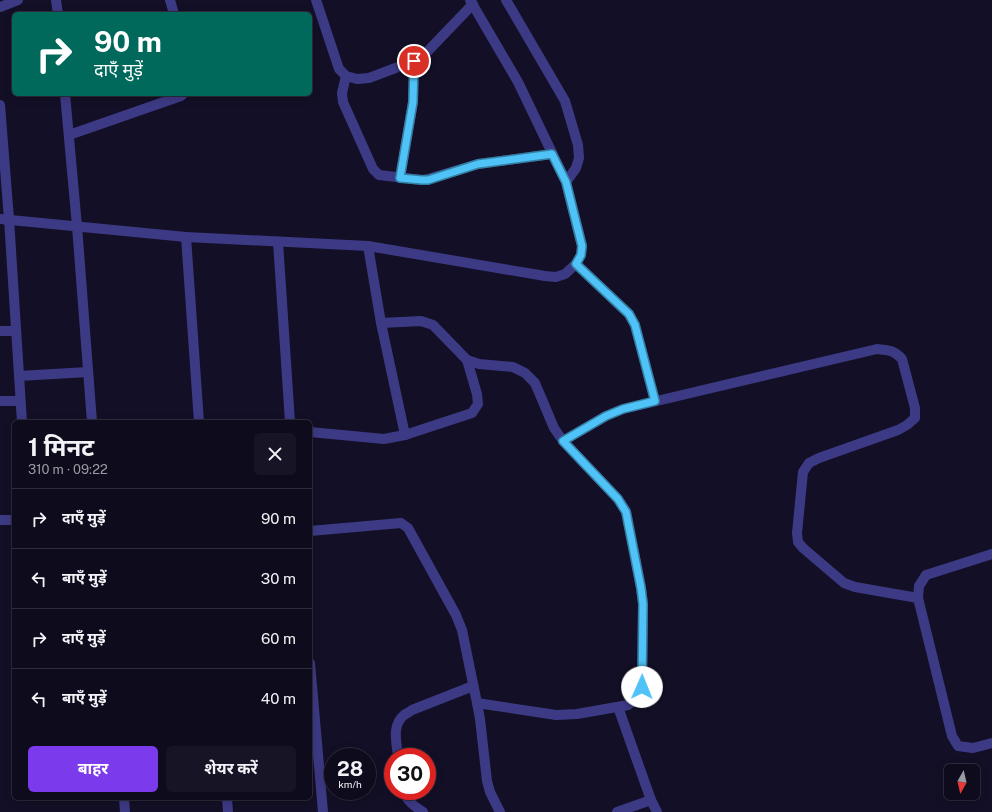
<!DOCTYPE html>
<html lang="hi">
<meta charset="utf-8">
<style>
:root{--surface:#0e0b1c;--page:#171425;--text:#f1f3f6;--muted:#9b9ba3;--line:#2e2b3b;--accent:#7c3aed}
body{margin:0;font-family:"Public Sans","Noto Sans Devanagari",sans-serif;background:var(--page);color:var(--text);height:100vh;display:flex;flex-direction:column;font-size:15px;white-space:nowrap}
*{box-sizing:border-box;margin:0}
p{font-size:13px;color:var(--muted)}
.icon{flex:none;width:22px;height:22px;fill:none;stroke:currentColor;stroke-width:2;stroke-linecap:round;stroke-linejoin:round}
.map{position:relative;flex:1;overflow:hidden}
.panel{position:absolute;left:12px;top:420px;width:300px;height:380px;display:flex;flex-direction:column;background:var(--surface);border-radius:6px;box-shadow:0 2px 10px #0003,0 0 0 1px var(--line)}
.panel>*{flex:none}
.guide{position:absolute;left:12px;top:12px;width:300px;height:84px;border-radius:6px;box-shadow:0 2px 10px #0003,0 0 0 1px var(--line);background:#00695c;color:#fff;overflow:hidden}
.needle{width:26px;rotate:188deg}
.fabs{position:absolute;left:944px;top:764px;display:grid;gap:8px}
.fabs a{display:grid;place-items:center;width:36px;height:36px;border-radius:6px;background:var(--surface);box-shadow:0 2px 10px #0003,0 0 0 1px var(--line);font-size:20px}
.speed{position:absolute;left:324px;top:748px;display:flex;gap:8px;font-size:20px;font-weight:700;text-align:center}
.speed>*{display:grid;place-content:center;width:52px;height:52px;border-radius:50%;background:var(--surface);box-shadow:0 2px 10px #0003,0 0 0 1px var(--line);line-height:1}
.speed small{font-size:10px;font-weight:400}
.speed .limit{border:6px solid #d22;background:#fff;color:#111}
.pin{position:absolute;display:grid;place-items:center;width:34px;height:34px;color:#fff;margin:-17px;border:2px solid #fff;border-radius:50%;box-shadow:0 1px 4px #0007}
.me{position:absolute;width:44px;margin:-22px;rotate:1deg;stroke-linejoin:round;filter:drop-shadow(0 0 3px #0008)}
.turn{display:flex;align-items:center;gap:14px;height:84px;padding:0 16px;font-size:18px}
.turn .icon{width:52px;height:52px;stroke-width:2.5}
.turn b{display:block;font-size:28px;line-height:34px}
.round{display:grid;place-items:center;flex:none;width:42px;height:42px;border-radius:6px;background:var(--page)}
.summary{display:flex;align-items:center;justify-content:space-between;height:68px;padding:0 16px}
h1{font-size:24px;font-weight:700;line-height:30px}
.action{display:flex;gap:8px;margin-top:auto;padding:8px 16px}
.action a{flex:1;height:46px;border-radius:6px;background:var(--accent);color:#fff;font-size:16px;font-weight:700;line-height:46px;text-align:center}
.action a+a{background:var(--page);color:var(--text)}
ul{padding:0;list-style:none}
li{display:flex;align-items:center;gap:12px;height:60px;padding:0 16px;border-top:1px solid var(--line)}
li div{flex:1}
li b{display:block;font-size:15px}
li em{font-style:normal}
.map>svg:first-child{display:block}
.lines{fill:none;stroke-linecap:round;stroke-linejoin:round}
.minor{stroke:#3d3a85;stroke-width:10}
.route-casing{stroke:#337fa1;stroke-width:10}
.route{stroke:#4fc3f7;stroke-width:7}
</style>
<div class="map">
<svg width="992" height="812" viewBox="0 0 992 812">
<rect width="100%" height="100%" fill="#130f26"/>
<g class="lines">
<g class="minor">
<path d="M 56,0 L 58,14"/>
<path d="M 170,0 L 174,14"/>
<path d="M 316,0 L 339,69 L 346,76 L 357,79 L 369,78 L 414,61 L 426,53 L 473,4"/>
<path d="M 506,0 L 565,101 L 578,145 L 579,158 L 576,168 L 566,182"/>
<path d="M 0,7 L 18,0"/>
<path d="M 346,76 L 342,93 L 343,102 L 373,169 L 379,175 L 422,180 L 428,179 L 478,164 L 552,154"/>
<path d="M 65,94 L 77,226 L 92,422"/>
<path d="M 0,105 L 9,219 L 22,422"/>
<path d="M 69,135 L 181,96 L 183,94"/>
<path d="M 400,178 L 413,102 L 414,61"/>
<path d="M 0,219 L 186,237 L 368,246 L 545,276 L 556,277 L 565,274 L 576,264 L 581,255 L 582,246 L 566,182 L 518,82 L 470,0"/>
<path d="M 186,237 L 199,422"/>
<path d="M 278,242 L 290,422"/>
<path d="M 368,246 L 381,323 L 405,435"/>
<path d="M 576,264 L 629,314 L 635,325 L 655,401"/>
<path d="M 381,323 L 421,321 L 433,325 L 467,360 L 479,364 L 513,367 L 525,373 L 535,383 L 554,428 L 563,441 L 618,499 L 626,511 L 641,588 L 643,604 L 642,687 L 638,697 L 628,705 L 577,714 L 556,715 L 477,703"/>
<path d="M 0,331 L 16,331"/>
<path d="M 19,376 L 88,372"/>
<path d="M 0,401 L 20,401"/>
<path d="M 310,432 L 384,439 L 405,435 L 472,413 L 478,404 L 477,394 L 467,360"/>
<path d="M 563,441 L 606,416 L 623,409 L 877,349 C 888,350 894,350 902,359 L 915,408 L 915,418 L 907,425 L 898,430 L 819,458 L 809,463 L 803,472 L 797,533 L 798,542 L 803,548 L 844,583 L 855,587 L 918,598"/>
<path d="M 0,520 L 14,520"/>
<path d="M 310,531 L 401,523 L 408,528 L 456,615 L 462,630 L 477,703 L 480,719 L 487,781 L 490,792 L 500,812"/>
<path d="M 992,554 L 926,575 L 919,586 L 918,598 L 952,736 L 958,746 L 973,748 L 992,743"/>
<path d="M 310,663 L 323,812"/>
<path d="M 618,707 L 651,800 L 657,812"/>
<path d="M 398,757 C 397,743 391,726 404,715 C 407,713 410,712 412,710 L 473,686"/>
<path d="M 403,791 C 407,801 414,806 423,812"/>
<path d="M 124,798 L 125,812"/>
<path d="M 227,798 L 228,812"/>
<path d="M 617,812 L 651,800"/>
</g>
</g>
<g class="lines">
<defs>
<path id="route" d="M 414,61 L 413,102 L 400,178 L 422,180 L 428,180 L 478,164 L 552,154 L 566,182 L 582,246 L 581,255 L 576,264 L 629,314 L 635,325 L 655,401 L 623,409 L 606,416 L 563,441 L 618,499 L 626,512 L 641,588 L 643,604 L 642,687"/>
</defs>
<use href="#route" class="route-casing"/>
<use href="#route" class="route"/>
</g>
</svg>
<div class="fabs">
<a><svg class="needle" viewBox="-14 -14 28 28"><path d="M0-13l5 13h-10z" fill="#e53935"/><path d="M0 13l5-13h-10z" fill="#9b9ba3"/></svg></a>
</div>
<div class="speed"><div>28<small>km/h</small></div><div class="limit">30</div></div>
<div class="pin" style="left:414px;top:61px;background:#d93025"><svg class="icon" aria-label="arrive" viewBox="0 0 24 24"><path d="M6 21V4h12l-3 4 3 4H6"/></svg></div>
<svg class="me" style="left:642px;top:687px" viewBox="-20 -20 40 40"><circle r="19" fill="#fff"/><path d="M0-13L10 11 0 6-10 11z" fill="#4fc3f7"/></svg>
<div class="guide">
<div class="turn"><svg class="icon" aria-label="right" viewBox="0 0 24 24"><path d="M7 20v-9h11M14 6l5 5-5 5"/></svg><div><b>90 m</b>दाएँ मुड़ें</div></div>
</div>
<section class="panel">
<div class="summary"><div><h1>1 मिनट</h1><p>310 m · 09:22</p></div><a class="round"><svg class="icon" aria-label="close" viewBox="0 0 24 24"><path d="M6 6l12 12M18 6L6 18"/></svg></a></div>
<ul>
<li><svg class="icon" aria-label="right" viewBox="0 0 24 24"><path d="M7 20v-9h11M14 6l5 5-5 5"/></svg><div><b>दाएँ मुड़ें</b></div><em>90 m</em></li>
<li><svg class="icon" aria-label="left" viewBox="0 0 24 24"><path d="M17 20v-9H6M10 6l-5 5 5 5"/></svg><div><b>बाएँ मुड़ें</b></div><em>30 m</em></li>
<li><svg class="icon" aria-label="right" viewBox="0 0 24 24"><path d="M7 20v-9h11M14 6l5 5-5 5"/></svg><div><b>दाएँ मुड़ें</b></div><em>60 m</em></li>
<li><svg class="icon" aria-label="left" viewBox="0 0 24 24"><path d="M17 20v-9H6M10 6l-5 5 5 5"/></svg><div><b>बाएँ मुड़ें</b></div><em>40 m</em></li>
</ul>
<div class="action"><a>बाहर</a><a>शेयर करें</a></div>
</section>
</div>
